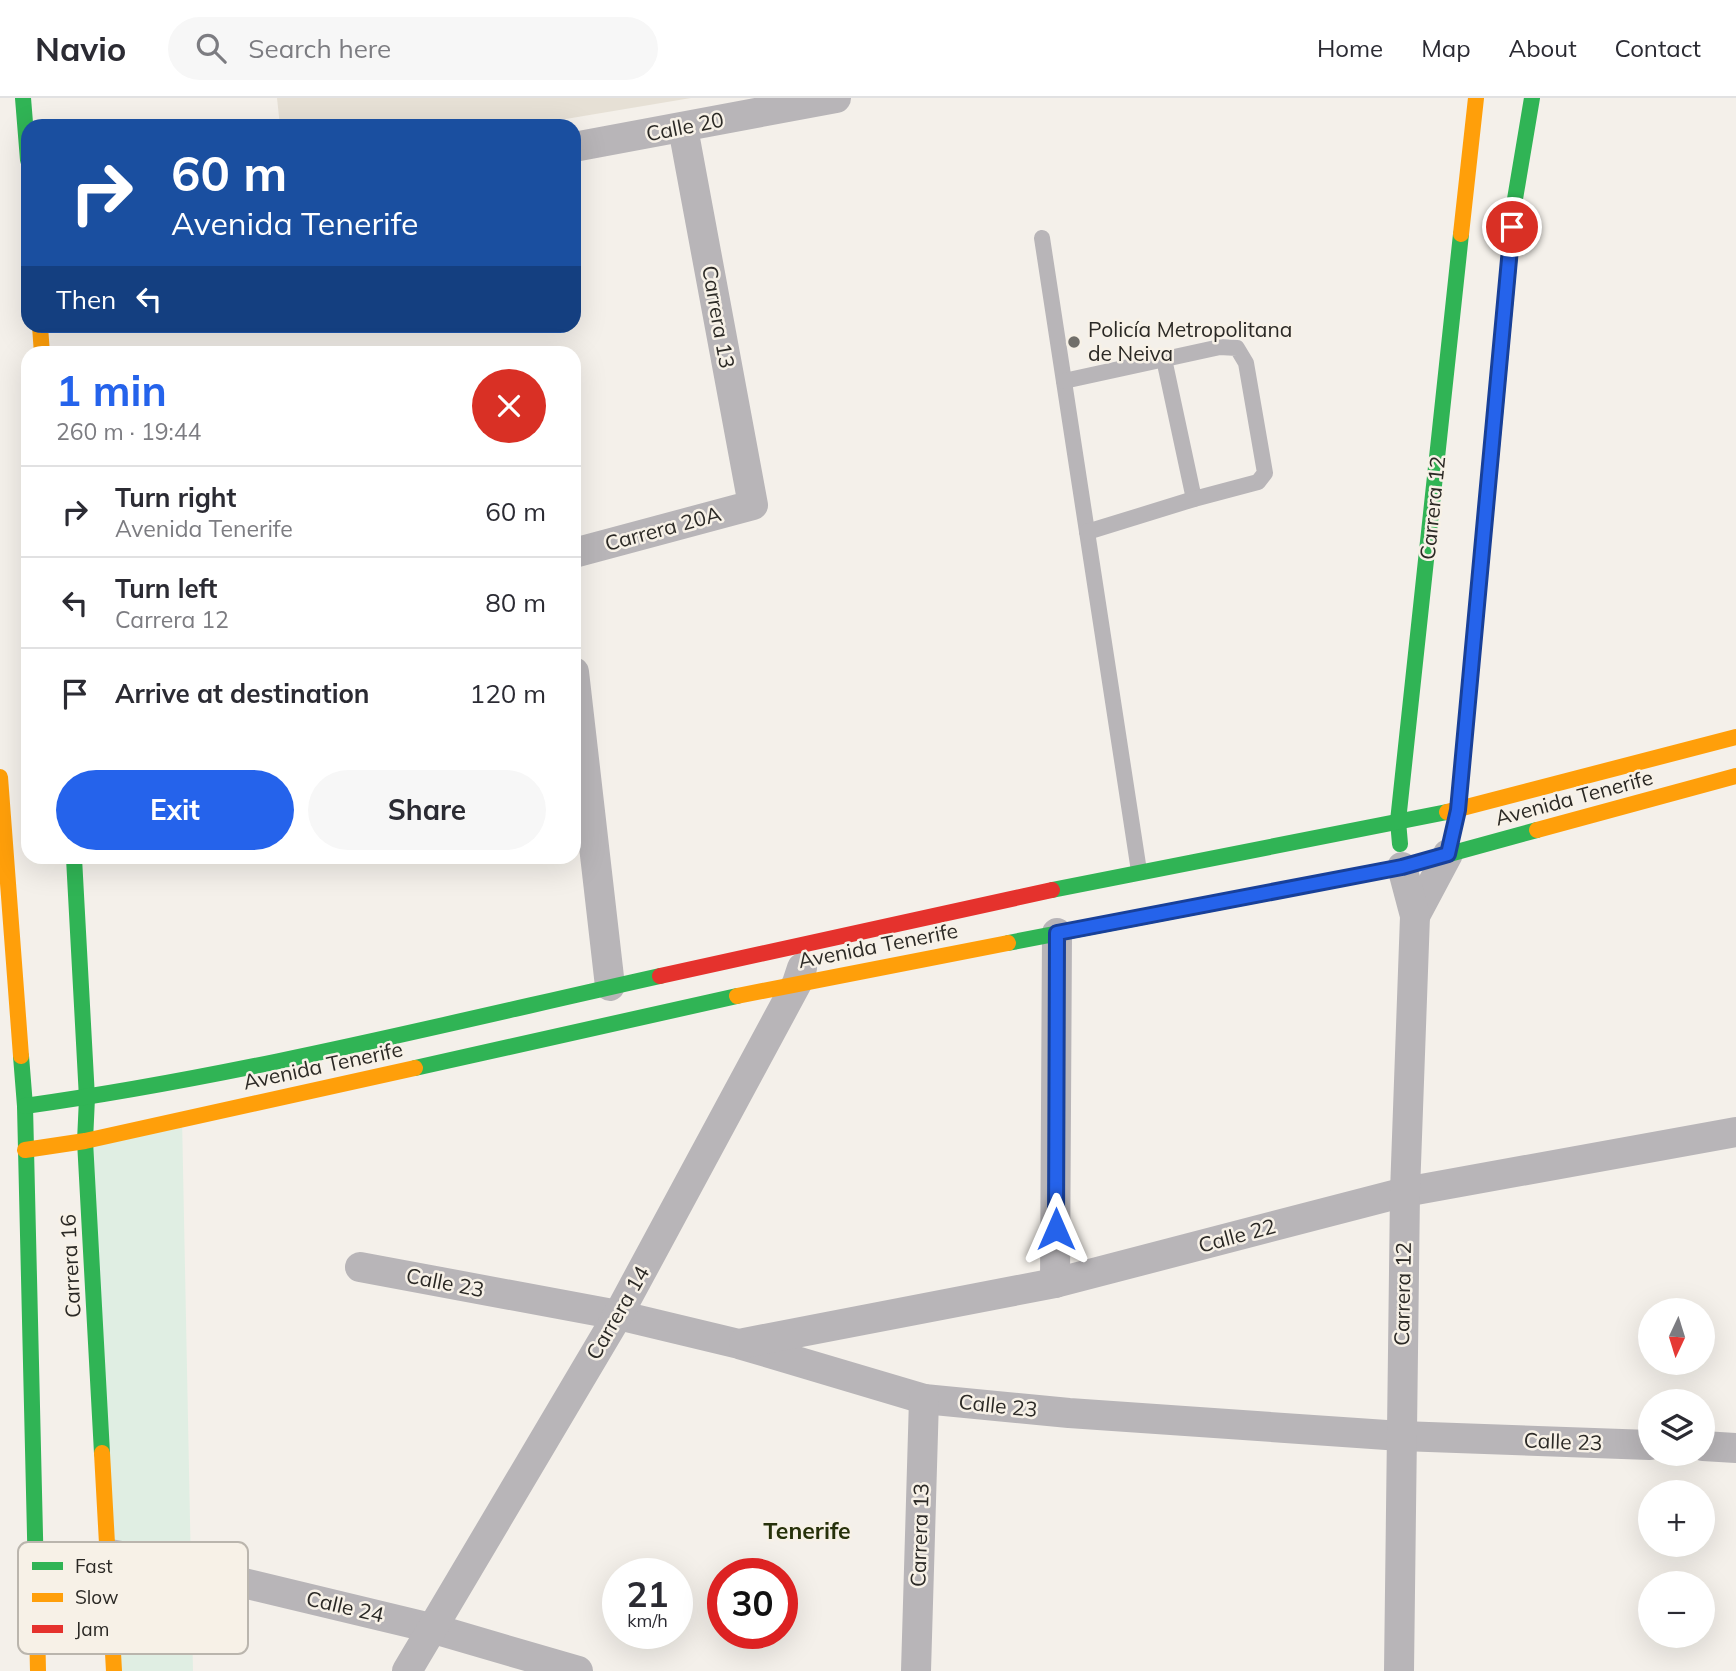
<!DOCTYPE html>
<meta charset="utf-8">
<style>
:root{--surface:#fff;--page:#f7f7f7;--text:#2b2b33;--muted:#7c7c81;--line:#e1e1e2;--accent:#2563eb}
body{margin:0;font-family:Mulish,sans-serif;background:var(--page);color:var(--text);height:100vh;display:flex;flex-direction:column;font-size:26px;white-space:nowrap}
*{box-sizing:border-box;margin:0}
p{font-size:23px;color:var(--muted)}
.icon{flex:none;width:38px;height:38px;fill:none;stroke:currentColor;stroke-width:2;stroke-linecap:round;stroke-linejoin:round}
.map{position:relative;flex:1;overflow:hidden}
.details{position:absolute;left:21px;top:248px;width:560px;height:518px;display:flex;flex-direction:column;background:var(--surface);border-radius:21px;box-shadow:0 7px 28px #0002}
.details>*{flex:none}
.top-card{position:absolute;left:21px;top:21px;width:560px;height:214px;border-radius:21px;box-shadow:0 7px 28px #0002;background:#1a4fa0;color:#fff;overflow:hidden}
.needle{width:46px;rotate:184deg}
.fabs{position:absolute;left:1638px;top:1200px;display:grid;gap:14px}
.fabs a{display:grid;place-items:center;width:77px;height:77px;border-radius:50%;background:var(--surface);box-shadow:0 7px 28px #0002;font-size:35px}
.speed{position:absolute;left:602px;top:1460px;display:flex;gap:14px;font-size:35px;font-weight:700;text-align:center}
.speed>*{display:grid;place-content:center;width:91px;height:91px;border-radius:50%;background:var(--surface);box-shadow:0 7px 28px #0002;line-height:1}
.speed small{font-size:18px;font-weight:400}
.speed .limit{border:10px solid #d22;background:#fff;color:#111}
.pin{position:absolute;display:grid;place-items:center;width:60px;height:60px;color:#fff;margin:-30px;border:4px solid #fff;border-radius:50%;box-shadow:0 2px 7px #0007}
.me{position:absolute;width:77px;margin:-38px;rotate:0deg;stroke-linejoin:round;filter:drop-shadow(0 0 5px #0008)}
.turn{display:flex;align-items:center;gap:24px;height:147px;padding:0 35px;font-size:32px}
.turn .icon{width:91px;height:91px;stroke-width:2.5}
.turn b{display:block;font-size:49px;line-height:60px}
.then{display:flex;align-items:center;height:66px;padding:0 35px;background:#0003;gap:14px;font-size:26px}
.round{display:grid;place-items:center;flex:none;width:74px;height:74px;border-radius:37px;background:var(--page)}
.headline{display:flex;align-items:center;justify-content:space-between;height:119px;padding:0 35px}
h1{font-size:42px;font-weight:700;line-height:52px;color:var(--accent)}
.action{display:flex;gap:14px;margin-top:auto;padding:14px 35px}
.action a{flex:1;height:80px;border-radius:42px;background:var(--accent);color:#fff;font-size:28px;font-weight:700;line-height:80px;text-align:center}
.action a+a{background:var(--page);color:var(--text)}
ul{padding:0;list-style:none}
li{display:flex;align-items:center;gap:21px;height:91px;padding:0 35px;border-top:2px solid var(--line)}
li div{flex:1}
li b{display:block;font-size:26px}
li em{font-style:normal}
header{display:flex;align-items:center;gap:42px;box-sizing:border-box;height:98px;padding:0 35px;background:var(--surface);border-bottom:2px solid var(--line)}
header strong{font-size:33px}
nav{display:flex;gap:38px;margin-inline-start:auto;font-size:24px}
.search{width:490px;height:63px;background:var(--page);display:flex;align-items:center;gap:18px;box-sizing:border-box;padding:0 24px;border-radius:38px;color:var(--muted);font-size:26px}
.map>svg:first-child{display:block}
.built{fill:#e6e0d5}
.green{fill:#e0eee3}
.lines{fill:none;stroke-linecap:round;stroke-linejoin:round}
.lane{stroke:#b8b5b8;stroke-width:16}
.street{stroke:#b8b5b8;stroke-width:30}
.fast{stroke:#30b455;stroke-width:16}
.slow{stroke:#ff9f0a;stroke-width:16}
.jam{stroke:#e5322d;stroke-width:16}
.route-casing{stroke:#184099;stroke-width:18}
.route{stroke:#2563eb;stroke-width:12}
.poi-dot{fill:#716f6a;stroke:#f7f1e7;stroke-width:2.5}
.labels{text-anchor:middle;stroke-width:5;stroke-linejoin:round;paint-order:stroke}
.street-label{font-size:21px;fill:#2b2925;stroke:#f7f1e7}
.poi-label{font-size:21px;fill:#2b2925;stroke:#f7f1e7;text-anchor:start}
.neighbourhood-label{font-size:23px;font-weight:bold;fill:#27310a;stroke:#f7f1e7}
.key{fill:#f7f1e7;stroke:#bab5ad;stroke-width:2}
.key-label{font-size:19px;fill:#2b2925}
</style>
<header>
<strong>Navio</strong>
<div class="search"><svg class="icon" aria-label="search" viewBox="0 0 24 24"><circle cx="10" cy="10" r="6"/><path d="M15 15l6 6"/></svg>Search here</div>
<nav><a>Home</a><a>Map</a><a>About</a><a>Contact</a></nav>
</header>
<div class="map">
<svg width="1736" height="1573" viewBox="0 0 1736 1573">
<rect width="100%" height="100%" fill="#f4f0ea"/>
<path class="built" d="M 277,0 L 691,0 L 524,28 L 280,28 Z"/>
<path class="green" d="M 182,1020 L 193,1573 L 113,1573 L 85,1043 Z"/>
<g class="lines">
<g class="lane">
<path d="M 1042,140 L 1139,773"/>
<path d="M 1164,261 L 1194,401"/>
<path d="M 1064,283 L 1220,249 L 1237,250 L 1246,265 L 1265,375 L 1258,384 L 1194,401 L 1087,434"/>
</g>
<g class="street">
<path d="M 574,49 L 836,0"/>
<path d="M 574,455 L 753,407 L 683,30"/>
<path d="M 574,574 L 610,888"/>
<path d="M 1415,818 L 1448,756"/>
<path d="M 360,1169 L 618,1217 L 739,1246 L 924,1301 L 1069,1315 L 1401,1338 L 1650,1347"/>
<path d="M 1055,1185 L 1057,835"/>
<path d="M 744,1245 L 1055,1185 L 1405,1094 L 1736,1034"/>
<path d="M 1703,1348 L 1736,1350"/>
<path d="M 110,1456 L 160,1465 L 431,1530 L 578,1573"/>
<path d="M 407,1573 L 618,1217 L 797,885 L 802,870"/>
<path d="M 916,1573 L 924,1301"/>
<path d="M 1399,1573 L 1405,1094 L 1415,818 L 1402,769"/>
</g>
<g class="fast">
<path d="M 23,0 L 28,62"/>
<path d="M 1492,349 L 1515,101 L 1532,0"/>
<path d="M 1400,746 L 1398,723 L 1461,136"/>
<path d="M 74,760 L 87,1000 L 85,1043 L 102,1355"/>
<path d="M 1052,792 L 1447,714"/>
<path d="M 1008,845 L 1402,769 L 1537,732"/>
<path d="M 21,958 L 25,1008 L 36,1480"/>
<path d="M 415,970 L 737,898"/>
<path d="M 25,1008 C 239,978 449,925 660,878"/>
</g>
<g class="slow">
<path d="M 1461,136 L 1476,0"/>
<path d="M 40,228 L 42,256"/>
<path d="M 0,679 L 21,958"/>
<path d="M 1447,714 L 1736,639"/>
<path d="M 1537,732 L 1736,678"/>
<path d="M 1453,733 L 1458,712 L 1492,349"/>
<path d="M 737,898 L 1008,845"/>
<path d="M 25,1052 L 85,1043 L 415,970"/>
<path d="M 102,1355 L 114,1573"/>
<path d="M 36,1480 L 38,1573"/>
</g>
<path class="jam" d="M 660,878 L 1052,792"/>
</g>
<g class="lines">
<defs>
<path id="route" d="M 1056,1131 L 1057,835 L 1402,769 L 1448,756 L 1458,712 L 1512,129"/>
</defs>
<use href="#route" class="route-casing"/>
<use href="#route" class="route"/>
</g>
<circle class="poi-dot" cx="1074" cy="244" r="7"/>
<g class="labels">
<g class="street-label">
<text transform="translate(685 29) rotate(-11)" y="7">Calle 20</text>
<text transform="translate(718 219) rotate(80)" y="7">Carrera 13</text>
<text transform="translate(1433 410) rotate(-84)" y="7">Carrera 12</text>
<text transform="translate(663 431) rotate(-15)" y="7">Carrera 20A</text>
<text transform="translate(1574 700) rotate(-15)" y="7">Avenida Tenerife</text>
<text transform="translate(878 848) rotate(-11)" y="7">Avenida Tenerife</text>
<text transform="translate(323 968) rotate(-12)" y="7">Avenida Tenerife</text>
<text transform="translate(1237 1138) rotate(-15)" y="7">Calle 22</text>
<text transform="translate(71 1168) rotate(-93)" y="7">Carrera 16</text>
<text transform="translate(445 1185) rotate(11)" y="7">Calle 23</text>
<text transform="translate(1403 1196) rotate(-89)" y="7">Carrera 12</text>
<text transform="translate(618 1215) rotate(-60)" y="7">Carrera 14</text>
<text transform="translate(998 1308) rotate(6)" y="7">Calle 23</text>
<text transform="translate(1563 1344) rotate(2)" y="7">Calle 23</text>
<text transform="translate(920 1437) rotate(-88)" y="7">Carrera 13</text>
<text transform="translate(345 1509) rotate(13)" y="7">Calle 24</text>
</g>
<g class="poi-label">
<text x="1088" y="239">Policía Metropolitana<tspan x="1088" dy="24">de Neiva</tspan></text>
</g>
<g class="neighbourhood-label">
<text x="807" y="1441">Tenerife</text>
</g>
</g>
<rect x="18" y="1444" width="230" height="112" rx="10" class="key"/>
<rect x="32" y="1464" width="31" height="8" fill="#30b455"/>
<rect x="32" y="1495" width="31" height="9" fill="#ff9f0a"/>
<rect x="32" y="1527" width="31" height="8" fill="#e5322d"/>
<g class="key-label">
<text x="75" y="1475">Fast</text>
<text x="75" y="1506">Slow</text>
<text x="75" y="1538">Jam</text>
</g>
</svg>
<div class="fabs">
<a><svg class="needle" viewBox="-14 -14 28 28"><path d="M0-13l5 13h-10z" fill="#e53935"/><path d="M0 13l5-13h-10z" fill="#7c7c81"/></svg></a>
<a><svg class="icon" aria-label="layers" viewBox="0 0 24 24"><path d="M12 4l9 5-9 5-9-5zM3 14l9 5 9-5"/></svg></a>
<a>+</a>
<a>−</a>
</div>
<div class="speed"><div>21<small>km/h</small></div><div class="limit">30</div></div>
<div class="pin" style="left:1512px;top:129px;background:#d93025"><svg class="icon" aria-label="arrive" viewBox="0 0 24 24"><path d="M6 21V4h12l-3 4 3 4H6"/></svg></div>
<svg class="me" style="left:1056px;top:1131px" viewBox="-20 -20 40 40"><path d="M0-17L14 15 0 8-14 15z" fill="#2563eb" stroke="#fff" stroke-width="4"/></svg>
<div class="top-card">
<div class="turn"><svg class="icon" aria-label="right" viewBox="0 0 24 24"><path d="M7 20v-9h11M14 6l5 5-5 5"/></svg><div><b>60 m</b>Avenida Tenerife</div></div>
<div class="then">Then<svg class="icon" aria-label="left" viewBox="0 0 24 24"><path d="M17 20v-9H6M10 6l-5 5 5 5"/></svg></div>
</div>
<section class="details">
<div class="headline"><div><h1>1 min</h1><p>260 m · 19:44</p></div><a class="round" style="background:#d93025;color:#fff"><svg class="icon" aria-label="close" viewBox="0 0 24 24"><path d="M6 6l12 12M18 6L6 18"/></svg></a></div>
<ul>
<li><svg class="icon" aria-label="right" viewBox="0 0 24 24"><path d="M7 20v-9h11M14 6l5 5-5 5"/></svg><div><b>Turn right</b><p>Avenida Tenerife</p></div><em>60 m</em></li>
<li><svg class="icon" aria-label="left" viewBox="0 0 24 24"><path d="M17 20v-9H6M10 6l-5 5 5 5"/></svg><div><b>Turn left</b><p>Carrera 12</p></div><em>80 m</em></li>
<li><svg class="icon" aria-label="arrive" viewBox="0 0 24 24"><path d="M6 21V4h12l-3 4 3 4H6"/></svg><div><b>Arrive at destination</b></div><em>120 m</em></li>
</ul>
<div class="action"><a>Exit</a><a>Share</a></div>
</section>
</div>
